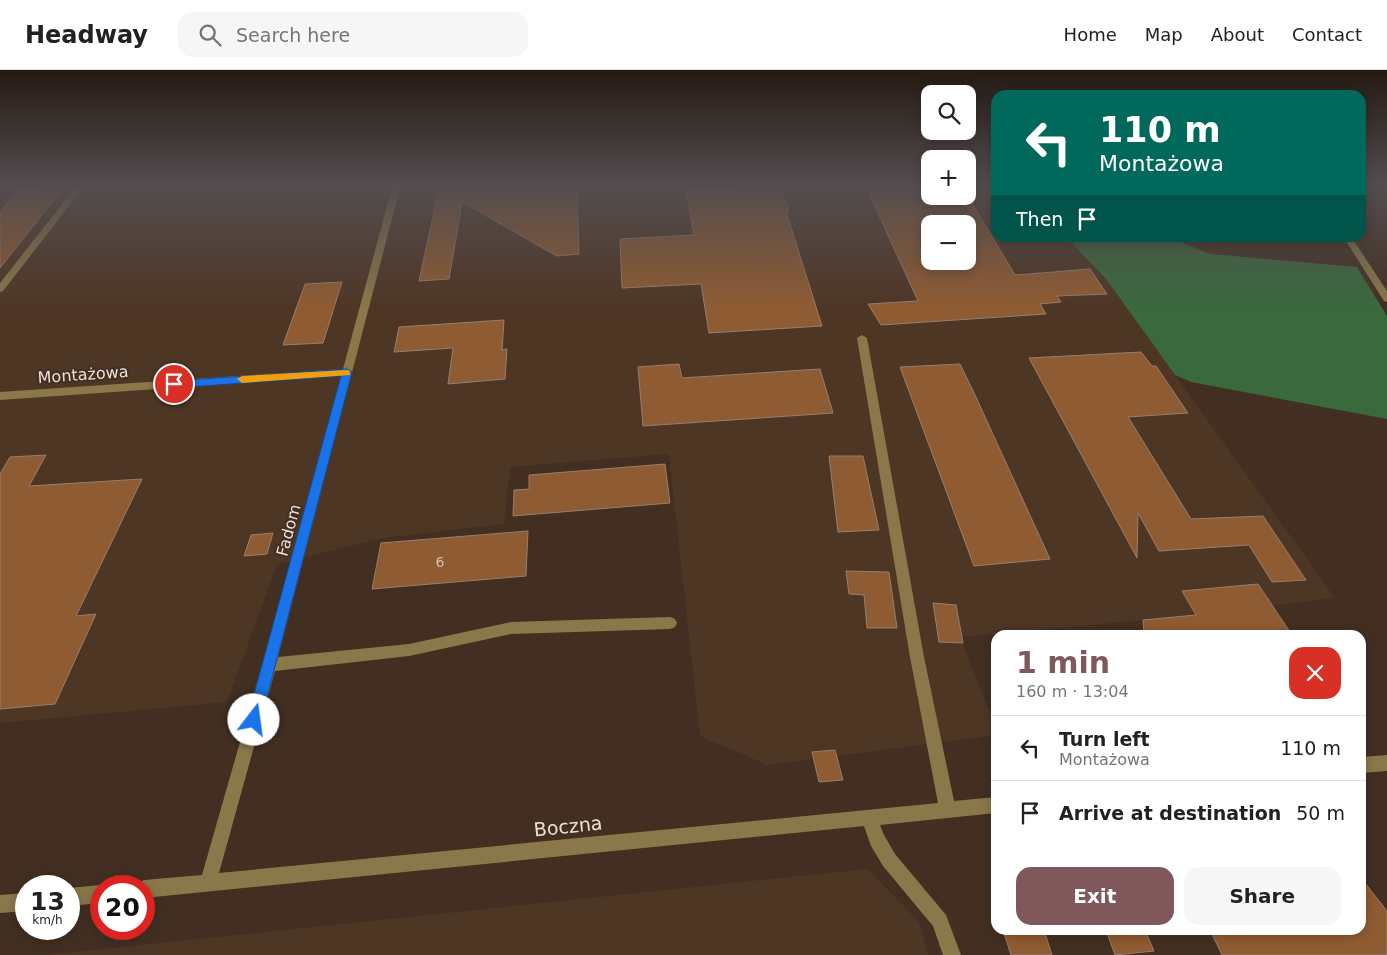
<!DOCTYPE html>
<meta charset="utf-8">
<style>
:root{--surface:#fff;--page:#f6f6f6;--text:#202124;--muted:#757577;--line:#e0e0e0;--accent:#80585b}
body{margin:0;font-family:"DejaVu Sans",sans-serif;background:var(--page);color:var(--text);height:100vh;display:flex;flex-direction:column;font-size:19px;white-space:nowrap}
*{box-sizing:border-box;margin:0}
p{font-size:16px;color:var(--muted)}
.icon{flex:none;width:28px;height:28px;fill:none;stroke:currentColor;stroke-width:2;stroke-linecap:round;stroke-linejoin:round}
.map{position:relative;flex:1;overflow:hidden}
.sheet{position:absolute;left:991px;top:560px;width:375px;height:305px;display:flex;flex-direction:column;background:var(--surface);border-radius:15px;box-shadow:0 2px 12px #0003}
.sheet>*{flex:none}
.banner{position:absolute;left:991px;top:20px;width:375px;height:152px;border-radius:15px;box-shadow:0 2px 12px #0003;background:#00695c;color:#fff;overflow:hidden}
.tools{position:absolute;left:921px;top:15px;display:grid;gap:10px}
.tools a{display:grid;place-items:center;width:55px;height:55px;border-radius:10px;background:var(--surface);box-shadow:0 2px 12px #0003;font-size:25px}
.speed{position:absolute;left:15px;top:805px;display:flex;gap:10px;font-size:25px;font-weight:700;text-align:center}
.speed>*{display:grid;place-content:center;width:65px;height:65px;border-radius:50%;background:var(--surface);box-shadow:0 2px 12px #0003;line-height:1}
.speed small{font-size:12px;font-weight:400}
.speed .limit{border:8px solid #d22;background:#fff;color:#111}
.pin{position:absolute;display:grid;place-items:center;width:42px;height:42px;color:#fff;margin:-21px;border:2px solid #fff;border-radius:50%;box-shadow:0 1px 5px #0007}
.me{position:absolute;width:55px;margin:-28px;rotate:15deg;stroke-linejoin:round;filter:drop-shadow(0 0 4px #0008)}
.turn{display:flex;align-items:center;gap:18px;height:105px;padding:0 25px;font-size:22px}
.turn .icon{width:65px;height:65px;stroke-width:2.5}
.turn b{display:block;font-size:35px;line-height:42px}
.then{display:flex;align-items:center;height:48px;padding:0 25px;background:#0003;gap:10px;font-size:19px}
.round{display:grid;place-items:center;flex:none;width:52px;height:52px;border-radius:15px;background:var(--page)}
.summary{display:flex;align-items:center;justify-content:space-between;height:85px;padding:0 25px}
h1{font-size:30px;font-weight:700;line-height:38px;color:var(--accent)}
.primary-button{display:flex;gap:10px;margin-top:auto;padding:10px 25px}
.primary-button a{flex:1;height:58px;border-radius:15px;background:var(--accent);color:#fff;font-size:20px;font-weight:700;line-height:58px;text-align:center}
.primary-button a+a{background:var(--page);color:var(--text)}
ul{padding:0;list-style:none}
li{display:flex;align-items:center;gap:15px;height:65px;padding:0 25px;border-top:1px solid var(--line)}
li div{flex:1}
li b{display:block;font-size:19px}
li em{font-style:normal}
header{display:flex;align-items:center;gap:30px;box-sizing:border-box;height:70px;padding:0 25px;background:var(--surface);border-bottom:1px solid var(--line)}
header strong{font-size:24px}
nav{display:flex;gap:28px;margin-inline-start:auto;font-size:18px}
.search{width:350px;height:45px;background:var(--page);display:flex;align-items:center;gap:12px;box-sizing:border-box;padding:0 18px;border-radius:15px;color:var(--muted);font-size:19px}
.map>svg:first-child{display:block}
.built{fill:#4e3625;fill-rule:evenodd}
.green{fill:#39693d}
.building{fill:#8f5b32;stroke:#967f70;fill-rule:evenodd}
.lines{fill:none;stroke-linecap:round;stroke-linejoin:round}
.minor{fill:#8a784a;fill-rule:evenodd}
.route{fill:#1a73e8;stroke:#114b97}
.slow{fill:#f59e0b}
.labels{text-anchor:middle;stroke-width:4;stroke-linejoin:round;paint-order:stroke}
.number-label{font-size:14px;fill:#d6bfae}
.street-label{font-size:16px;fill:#ede0d8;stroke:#422f22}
.near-street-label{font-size:19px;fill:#ede0d8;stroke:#422f22}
</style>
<header>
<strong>Headway</strong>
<div class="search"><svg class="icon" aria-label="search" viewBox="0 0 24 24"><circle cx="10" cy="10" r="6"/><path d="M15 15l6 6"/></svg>Search here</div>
<nav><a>Home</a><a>Map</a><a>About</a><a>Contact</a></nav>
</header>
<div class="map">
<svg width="1387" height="885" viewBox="0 0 1387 885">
<rect width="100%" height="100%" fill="#422f22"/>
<g class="built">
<path d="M 0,114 L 930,114 L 930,126 L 968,126 L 968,114 L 996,114 L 996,168 L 1067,168 L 1106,209 L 1335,528 L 1156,549 L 960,567 L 996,658 L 996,665 L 768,695 L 700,666 L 669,384 L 510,397 L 504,454 L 383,468 L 277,494 L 227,632 L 0,653 ZM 930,154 L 968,154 L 968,191 L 930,191 Z"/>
<path d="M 868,799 L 919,852 L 928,885 L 45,885 Z"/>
</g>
<path class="green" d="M 1067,168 L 1171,168 L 1210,184 L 1357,197 L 1387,246 L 1387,349 L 1191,312 L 1175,305 L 1106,209 Z"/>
<g class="building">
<path d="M 431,114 L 577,114 L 579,184 L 557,186 L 462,132 L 449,209 L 419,211 L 439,119 Z"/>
<path d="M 930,114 L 930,126 L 968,126 L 1015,205 L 1090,199 L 1107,224 L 1057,226 L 1061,232 L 1040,234 L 1046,244 L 881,255 L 868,234 L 918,231 L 866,117 ZM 930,154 L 968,154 L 968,191 L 930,191 Z"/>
<path d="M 780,115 L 789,141 L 786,141 L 822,256 L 709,263 L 701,214 L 622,218 L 620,169 L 694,165 L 686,121 Z"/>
<path d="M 65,116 L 0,198 L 0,142 L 18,119 Z"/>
<path d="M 342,212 L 323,273 L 283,275 L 305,214 Z"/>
<path d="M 504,250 L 502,280 L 507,279 L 505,309 L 448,314 L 453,278 L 394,282 L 399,257 Z"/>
<path d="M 1141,282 L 1152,296 L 1156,296 L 1188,343 L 1128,347 L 1191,449 L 1263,446 L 1306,510 L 1272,512 L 1249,475 L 1159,481 L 1138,443 L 1137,488 L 1029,288 Z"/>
<path d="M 679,294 L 682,308 L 820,299 L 833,343 L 643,356 L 638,297 Z"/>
<path d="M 960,294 L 975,325 L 1050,489 L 974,496 L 900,297 Z"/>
<path d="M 46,385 L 29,416 L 142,409 L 76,546 L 96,544 L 55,634 L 0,639 L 0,404 L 10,387 Z"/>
<path d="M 829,386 L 863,386 L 879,460 L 838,462 Z"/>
<path d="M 665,394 L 670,433 L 513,446 L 514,420 L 529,419 L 529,405 Z"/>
<path d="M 528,461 L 526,506 L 372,519 L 381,473 Z"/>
<path d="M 273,463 L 267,484 L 244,486 L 251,465 Z"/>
<path d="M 846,501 L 889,502 L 897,558 L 867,558 L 864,525 L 849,524 Z"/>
<path d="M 1258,514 L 1292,565 L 1144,565 L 1143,550 L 1196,545 L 1182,521 Z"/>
<path d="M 933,533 L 956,535 L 963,573 L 939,572 Z"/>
<path d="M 835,680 L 843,710 L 819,712 L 812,682 Z"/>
<path d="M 1361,808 L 1387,841 L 1387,885 L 1222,885 L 1210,860 L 1361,860 Z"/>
<path d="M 1003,860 L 1044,860 L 1052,885 L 1011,885 Z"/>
<path d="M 1106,860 L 1145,860 L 1154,881 L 1115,885 Z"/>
</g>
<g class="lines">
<g class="minor">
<path d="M 78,114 L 86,114 L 3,221 L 0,222 L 0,213 Z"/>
<path d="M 393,114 L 401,114 L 278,587 L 409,574 L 511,552 L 670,547 L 675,549 L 677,553 L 675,557 L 670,559 L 511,564 L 409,586 L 275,601 L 219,803 L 938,733 L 910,587 L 857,268 L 862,265 L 867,268 L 924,587 L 954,731 L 996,727 L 996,743 L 880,755 L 884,765 L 895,784 L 946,845 L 961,885 L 943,885 L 933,856 L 883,796 L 871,776 L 864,756 L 144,828 L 144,816 L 136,816 L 138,813 L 144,810 L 202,805 L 262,595 L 341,306 L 0,330 L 0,322 L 343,299 Z"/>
<path d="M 1344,168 L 1352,168 L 1387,221 L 1387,232 L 1384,231 Z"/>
<path d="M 1387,685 L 1387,701 L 1361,703 L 1361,687 Z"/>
<path d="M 101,815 L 103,816 L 101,816 L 101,833 L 69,836 L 69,818 Z"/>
<path d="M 26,823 L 26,841 L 0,843 L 0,825 Z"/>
</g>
</g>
<linearGradient id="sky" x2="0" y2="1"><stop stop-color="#241a13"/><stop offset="0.48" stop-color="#544d4f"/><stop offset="1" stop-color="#544d4f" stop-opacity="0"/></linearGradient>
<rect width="1387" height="238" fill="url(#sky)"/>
<path class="route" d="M 347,299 L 352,302 L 261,650 L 259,654 L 254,656 L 249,654 L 247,650 L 341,306 L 174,318 L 169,314 L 174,311 Z"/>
<path class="slow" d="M 347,300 L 350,301 L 350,305 L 242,313 L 237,309 L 242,306 Z"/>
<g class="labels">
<g class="number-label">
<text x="440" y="497">6</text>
</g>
<g class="street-label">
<text transform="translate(83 304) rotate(-4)" y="6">Montażowa</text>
<text transform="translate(288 460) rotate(-75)" y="6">Fadom</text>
</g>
<g class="near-street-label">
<text transform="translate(568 756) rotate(-6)" y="7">Boczna</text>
</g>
</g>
</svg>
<div class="tools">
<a><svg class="icon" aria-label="search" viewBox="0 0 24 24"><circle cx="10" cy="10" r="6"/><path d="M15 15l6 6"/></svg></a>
<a>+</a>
<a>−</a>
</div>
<div class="speed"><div>13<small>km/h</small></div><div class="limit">20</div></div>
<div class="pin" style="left:174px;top:314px;background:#d93025"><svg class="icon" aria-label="arrive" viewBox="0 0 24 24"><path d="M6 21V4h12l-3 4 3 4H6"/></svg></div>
<svg class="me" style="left:254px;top:650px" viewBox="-20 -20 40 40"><circle r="19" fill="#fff"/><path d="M0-13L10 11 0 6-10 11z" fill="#1a73e8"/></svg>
<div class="banner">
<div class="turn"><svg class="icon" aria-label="left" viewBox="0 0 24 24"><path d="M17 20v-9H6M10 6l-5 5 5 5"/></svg><div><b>110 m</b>Montażowa</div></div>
<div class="then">Then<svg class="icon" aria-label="arrive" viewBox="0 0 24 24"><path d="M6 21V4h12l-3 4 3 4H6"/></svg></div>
</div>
<section class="sheet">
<div class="summary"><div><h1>1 min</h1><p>160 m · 13:04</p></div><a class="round" style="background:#d93025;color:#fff"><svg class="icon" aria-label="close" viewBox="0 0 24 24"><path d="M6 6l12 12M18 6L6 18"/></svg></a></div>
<ul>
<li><svg class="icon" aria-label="left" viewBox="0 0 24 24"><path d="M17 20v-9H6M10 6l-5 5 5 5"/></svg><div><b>Turn left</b><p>Montażowa</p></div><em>110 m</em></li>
<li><svg class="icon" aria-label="arrive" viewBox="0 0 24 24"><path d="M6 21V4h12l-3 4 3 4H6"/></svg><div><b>Arrive at destination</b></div><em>50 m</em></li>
</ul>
<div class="primary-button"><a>Exit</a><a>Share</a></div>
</section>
</div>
